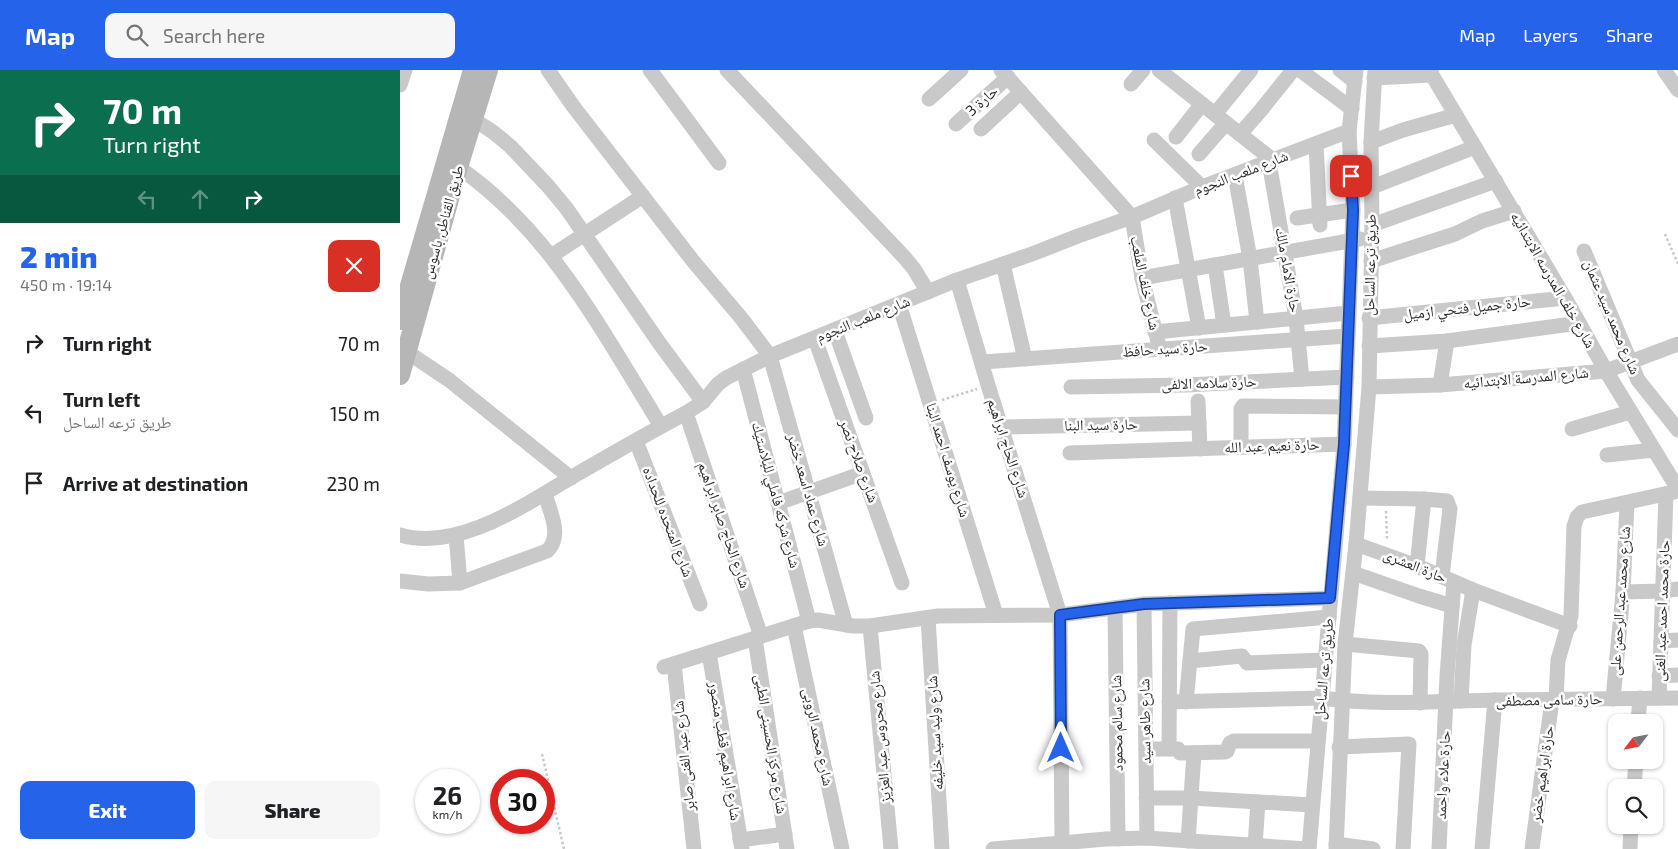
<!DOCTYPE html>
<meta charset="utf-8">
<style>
:root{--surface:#fff;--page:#f6f6f6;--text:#202124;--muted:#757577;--accent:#2563eb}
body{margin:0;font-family:"Exo 2","Noto Naskh Arabic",sans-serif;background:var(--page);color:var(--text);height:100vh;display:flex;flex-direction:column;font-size:19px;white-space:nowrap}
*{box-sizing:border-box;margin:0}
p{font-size:16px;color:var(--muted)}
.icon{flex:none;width:28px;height:28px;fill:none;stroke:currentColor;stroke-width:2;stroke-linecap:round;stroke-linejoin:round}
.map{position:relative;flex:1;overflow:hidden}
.sheet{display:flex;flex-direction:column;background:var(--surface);width:400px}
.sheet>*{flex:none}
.hud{background:#0b6e4f;color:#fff;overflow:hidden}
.needle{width:32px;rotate:238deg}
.controls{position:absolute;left:1208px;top:644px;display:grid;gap:10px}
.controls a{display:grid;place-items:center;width:55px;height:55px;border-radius:10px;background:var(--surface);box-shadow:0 1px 4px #0004;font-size:25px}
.speed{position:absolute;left:15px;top:699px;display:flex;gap:10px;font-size:25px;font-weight:700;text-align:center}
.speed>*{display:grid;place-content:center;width:65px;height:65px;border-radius:50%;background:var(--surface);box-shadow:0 1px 4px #0004;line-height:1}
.speed small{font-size:12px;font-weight:400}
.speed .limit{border:8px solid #d22;background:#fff;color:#111}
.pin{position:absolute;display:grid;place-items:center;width:42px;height:42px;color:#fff;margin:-21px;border-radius:10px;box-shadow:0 2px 8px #0006}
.me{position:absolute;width:55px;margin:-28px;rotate:0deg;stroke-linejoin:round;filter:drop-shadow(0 0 4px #0008)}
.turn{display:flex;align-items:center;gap:18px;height:105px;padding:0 20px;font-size:22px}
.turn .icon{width:65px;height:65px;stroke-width:2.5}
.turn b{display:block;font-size:35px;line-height:42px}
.lanes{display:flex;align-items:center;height:48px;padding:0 20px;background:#0003;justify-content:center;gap:25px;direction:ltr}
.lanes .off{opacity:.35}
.round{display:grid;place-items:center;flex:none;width:52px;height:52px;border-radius:10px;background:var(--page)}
.head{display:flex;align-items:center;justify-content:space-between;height:85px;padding:0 20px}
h1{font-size:30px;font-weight:800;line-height:38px;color:var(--accent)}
.cta{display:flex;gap:10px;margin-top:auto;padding:10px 20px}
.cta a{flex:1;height:58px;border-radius:10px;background:var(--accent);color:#fff;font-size:20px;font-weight:800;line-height:58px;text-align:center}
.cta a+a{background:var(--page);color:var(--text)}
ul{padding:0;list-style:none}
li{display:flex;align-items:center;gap:15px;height:70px;padding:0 20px}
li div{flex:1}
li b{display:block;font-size:19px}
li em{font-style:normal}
header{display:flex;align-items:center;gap:30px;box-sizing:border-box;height:70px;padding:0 25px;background:var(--accent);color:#fff}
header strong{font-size:24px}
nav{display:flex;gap:28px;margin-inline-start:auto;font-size:18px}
.search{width:350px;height:45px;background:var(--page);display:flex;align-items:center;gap:12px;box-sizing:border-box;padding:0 18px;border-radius:10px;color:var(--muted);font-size:19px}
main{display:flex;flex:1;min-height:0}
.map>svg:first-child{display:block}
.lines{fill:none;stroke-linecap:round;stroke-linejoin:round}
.path{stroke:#c9c9c9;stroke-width:2.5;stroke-dasharray:2.5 2.5;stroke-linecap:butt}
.minor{stroke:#c9c9c9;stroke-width:15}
.secondary{stroke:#b6b6b6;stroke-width:20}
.route-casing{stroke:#184099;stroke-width:12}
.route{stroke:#2563eb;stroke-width:9}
.labels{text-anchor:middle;stroke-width:5;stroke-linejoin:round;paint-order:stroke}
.street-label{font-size:15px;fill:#2c2c2c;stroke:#fff}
</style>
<header>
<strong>Map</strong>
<div class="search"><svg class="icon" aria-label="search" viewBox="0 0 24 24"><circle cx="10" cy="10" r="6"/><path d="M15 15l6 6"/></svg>Search here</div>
<nav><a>Map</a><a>Layers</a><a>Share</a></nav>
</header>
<main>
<section class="sheet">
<div class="hud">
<div class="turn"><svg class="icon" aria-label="right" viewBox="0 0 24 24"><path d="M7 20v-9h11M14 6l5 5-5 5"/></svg><div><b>70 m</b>Turn right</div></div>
<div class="lanes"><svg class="icon off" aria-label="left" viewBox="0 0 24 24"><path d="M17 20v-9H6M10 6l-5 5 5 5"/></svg><svg class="icon off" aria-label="ahead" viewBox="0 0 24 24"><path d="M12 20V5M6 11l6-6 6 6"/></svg><svg class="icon" aria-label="right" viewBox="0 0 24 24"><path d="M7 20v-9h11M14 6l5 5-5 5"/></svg></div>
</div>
<div class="head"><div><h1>2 min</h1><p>450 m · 19:14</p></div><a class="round" style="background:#d93025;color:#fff"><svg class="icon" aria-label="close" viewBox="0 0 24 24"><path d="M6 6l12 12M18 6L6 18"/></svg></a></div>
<ul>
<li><svg class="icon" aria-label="right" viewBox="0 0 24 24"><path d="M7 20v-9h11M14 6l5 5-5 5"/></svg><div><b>Turn right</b></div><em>70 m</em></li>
<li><svg class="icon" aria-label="left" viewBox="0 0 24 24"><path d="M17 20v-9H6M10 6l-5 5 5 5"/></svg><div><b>Turn left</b><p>طريق ترعه الساحل</p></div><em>150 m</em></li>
<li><svg class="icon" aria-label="arrive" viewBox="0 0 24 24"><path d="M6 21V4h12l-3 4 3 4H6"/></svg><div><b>Arrive at destination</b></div><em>230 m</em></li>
</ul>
<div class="cta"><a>Exit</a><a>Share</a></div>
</section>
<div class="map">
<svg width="1278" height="779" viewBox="0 0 1278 779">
<rect width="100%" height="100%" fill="#fff"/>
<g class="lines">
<g class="path">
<path d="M 1265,164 L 1278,194"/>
<path d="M 542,330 L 577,319"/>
<path d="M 986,441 L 987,471"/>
<path d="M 142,684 L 164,779"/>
</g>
<g class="minor">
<path d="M 148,0 L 173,36 L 293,191 L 342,249 L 370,286 L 446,555"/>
<path d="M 250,0 L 319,93"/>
<path d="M 327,0 L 505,188 L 514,199 L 528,222"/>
<path d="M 601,0 L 732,147 L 742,208 L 760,280"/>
<path d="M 759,0 L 874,91"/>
<path d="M 900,0 L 952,39"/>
<path d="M 940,0 L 955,12"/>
<path d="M 1031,0 L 1032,5 L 1165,228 L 1206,301 L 1278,419"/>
<path d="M 1264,0 L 1278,20"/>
<path d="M 974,8 L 1032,5"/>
<path d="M 731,14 L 743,0"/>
<path d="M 0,15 L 5,0"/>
<path d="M 529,29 L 561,0"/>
<path d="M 815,44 L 851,0"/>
<path d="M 73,49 L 93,62 L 110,76 L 148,116 L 167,139 L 260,274 L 303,332"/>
<path d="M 556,54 L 608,7"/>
<path d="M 581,59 L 621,22"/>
<path d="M 840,64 L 861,40 L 893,0"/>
<path d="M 776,67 L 802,34"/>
<path d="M 754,70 L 802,117"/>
<path d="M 971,72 L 1003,60 L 1056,45"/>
<path d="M 916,74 L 920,155"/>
<path d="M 799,84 L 826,53"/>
<path d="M 869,92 L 896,248 L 902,309"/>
<path d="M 58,97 C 151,161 203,263 261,356"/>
<path d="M 835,105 L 850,189 L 857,252"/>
<path d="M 972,117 L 1075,77"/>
<path d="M 775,128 L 799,258"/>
<path d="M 897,148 L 953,140"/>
<path d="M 972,155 L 1096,111"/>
<path d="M 1184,181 L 1238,310 L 1278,360"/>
<path d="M 151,186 L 243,126"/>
<path d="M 971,191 L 1055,164 L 1082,151 L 1114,141"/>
<path d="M 603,194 L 625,289"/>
<path d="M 815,195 L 824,255"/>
<path d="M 742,208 L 960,169"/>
<path d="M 557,210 L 588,315 L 660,545 L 662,772"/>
<path d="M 499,234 L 596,545"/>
<path d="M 969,248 L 1165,228"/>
<path d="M 435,261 L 466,348"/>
<path d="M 755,262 L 948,243"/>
<path d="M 415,269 L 502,513"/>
<path d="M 969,276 L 1047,271 L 1179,253"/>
<path d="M 7,282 L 49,310 L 171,408"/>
<path d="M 582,292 L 947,266"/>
<path d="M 343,299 L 409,551"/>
<path d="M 1040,315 L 1047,271"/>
<path d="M 671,317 L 786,315 L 947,307"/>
<path d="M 969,317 L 1040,315 L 1206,301 L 1278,274"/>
<path d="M 798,331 L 800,379"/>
<path d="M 286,343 L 361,566"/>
<path d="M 602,357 L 799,353"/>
<path d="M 1172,359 L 1230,342"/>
<path d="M 236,371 L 300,534"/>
<path d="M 841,377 L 841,339 L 843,336 L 945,337"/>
<path d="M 670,383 L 944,374"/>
<path d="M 1207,385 L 1254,380"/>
<path d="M 960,428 L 1024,429 L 1047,431 L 1050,439 L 1042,506"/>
<path d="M 378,433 L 463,403"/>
<path d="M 0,465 C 58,482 124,435 172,407 C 210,385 248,363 286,343 L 303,332 L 318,314 L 326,308 L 370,286 L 557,210 L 632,184 L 678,166 L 732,147 L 802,117 L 949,61"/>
<path d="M 56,465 L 60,513"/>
<path d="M 956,474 L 1017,496 L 1073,520 L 1170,556"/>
<path d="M 1017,496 L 1024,429"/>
<path d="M 953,503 L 1019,526 L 1052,536"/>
<path d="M 0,511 L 28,514 L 60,513 L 147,481 C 163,466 150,442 145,424"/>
<path d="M 1223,522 L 1263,521 L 1278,519"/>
<path d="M 744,534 L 747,768"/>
<path d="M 715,538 L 718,769"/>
<path d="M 528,548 L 542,779"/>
<path d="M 394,556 L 442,779"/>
<path d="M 470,556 L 491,779"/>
<path d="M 355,568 L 387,779"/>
<path d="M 1261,571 L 1278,570"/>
<path d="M 945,574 L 1019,581 L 1021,584 L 1020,633"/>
<path d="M 309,583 L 342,779"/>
<path d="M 790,591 L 842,586 L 847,593 L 924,590"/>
<path d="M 274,594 L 294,779"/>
<path d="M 264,597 L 409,551 L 418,550 L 453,556 L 470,556 L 538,546 L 660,545 L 744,534 L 930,528"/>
<path d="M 1259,606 L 1278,605"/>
<path d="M 1259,628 L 1266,424"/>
<path d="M 1156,629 L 1158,590 L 1171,546 L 1174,456 L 1177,447 L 1182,442 L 1278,421"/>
<path d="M 1213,629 L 1223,522 L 1227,433"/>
<path d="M 1061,631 L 1064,575 L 1073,520"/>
<path d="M 769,632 L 921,628 C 979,636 1037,631 1095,630 C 1156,629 1217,629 1278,628"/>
<path d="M 786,632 L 793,559 L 929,547"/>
<path d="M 1238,652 L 1240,628"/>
<path d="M 939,677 L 1009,674 L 1003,779"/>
<path d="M 746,679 L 778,679 L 780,683 L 825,682 L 827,681 L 830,673 L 834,671 L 917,671"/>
<path d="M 769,679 L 770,533"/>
<path d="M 1234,718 L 1236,690"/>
<path d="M 746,728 L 791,728 L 912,735"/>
<path d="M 340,770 L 385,764"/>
<path d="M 788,771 L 794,683"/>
<path d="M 936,774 L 973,779"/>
<path d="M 855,776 L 858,732"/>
<path d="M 593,779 L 706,769 L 747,768 L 907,779"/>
<path d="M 909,779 L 944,374 L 953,140 L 949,61 L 956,0"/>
<path d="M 936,779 L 945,574 L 956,474 L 969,317 L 972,155 L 971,72 L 975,0"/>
<path d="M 1039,779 L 1047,606 L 1054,512"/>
<path d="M 1082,779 L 1095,630"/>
<path d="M 1132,779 L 1152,630"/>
<path d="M 1230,779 L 1231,755"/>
</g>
<g class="secondary">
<path d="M 0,250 L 73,0"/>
<path d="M 0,305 L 58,97 L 88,0"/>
</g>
</g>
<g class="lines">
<defs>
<path id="route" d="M 661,678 L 660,545 L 744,534 L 930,528 L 944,374 L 953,140 L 951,106"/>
</defs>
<use href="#route" class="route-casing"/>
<use href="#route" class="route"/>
</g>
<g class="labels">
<g class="street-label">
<text transform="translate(582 31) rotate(-42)" y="5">حارة 3</text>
<text transform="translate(841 103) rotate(-21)" y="5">شارع ملعب النجوم</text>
<text transform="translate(43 152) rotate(-74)" y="5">طريق القناطر, باسوس</text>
<text transform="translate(970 195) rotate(-89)" y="5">طريق ترعه الساحل</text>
<text transform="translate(888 200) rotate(80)" y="5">حارة الامام مالك</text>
<text transform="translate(1153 210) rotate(60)" y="5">شارع خلف المدرسه الابتدائيه</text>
<text transform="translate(745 213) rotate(78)" y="5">شارع خلف الملعب</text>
<text transform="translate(1067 238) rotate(-6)" y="5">حارة جميل فتحي ازميل</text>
<text transform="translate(1212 247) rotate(67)" y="5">شارع محمد سيد عثمان</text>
<text transform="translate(463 249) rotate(-22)" y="5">شارع ملعب النجوم</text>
<text transform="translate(765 279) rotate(-4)" y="5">حارة سيد حافظ</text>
<text transform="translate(1126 308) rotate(-5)" y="5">شارع المدرسة الابتدائيه</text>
<text transform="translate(809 313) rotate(-2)" y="5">حارة سلامه الالفى</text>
<text transform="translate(701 355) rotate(-1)" y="5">حارة سيد البنا</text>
<text transform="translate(872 376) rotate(-2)" y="5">حارة نعيم عبد الله</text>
<text transform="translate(608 378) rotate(72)" y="5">شارع الحاج ابراهيم</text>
<text transform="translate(548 390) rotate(73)" y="5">شارع يوسف احمد البنا</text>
<text transform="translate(459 391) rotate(70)" y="5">شارع صلاح نصر</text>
<text transform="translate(408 420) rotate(74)" y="5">شارع عماد اسعد خضر</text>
<text transform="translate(376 425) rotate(75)" y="5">شارع شركه فاملي للبلاستيك</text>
<text transform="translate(268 452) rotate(69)" y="5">شارع المتحده للحداده</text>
<text transform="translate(324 455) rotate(71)" y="5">شارع الحاج صابر ابراهيم</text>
<text transform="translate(1015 496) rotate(22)" y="5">حارة العشرى</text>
<text transform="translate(1220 531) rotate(-86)" y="5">شارع محمد عبد الرحمن على</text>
<text transform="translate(1262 541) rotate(-88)" y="5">حارة محمد احمد عبد الغنى</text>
<text transform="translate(924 599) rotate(-85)" y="5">طريق ترعه الساحل</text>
<text transform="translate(1149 630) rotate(-1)" y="5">حارة سامى مصطفى</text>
<text transform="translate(745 651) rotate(-91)" y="5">شارع طاهر سيد</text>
<text transform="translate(717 653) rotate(-91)" y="5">شارع سالم محمود</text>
<text transform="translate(535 663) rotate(-93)" y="5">شارع وليد سيد خليفه</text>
<text transform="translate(418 667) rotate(78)" y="5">شارع محمد الروبى</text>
<text transform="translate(480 667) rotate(-95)" y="5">شارع محروس عبد العزيز</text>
<text transform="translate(371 674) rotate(81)" y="5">شارع مركز الحسينى الطبى</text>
<text transform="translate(325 681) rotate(81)" y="5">شارع ابراهيم قطب منصور</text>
<text transform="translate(284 686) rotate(-96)" y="5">شارع عبد الغنى صابر</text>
<text transform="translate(1142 704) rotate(-82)" y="5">حارة ابراهيم خضر</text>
<text transform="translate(1043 705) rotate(-87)" y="5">حارة علاء واحمد</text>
</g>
</g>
</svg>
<div class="controls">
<a><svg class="needle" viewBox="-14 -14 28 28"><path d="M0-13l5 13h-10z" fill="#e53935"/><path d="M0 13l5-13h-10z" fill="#757577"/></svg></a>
<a><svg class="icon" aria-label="search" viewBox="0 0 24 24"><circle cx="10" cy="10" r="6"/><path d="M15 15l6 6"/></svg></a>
</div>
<div class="speed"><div>26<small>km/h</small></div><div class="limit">30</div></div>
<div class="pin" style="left:951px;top:106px;background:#d93025"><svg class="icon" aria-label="arrive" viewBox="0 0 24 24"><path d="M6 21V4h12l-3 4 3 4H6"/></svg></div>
<svg class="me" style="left:661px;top:678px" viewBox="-20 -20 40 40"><path d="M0-17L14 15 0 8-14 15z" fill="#2563eb" stroke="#fff" stroke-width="4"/></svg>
</div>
</main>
